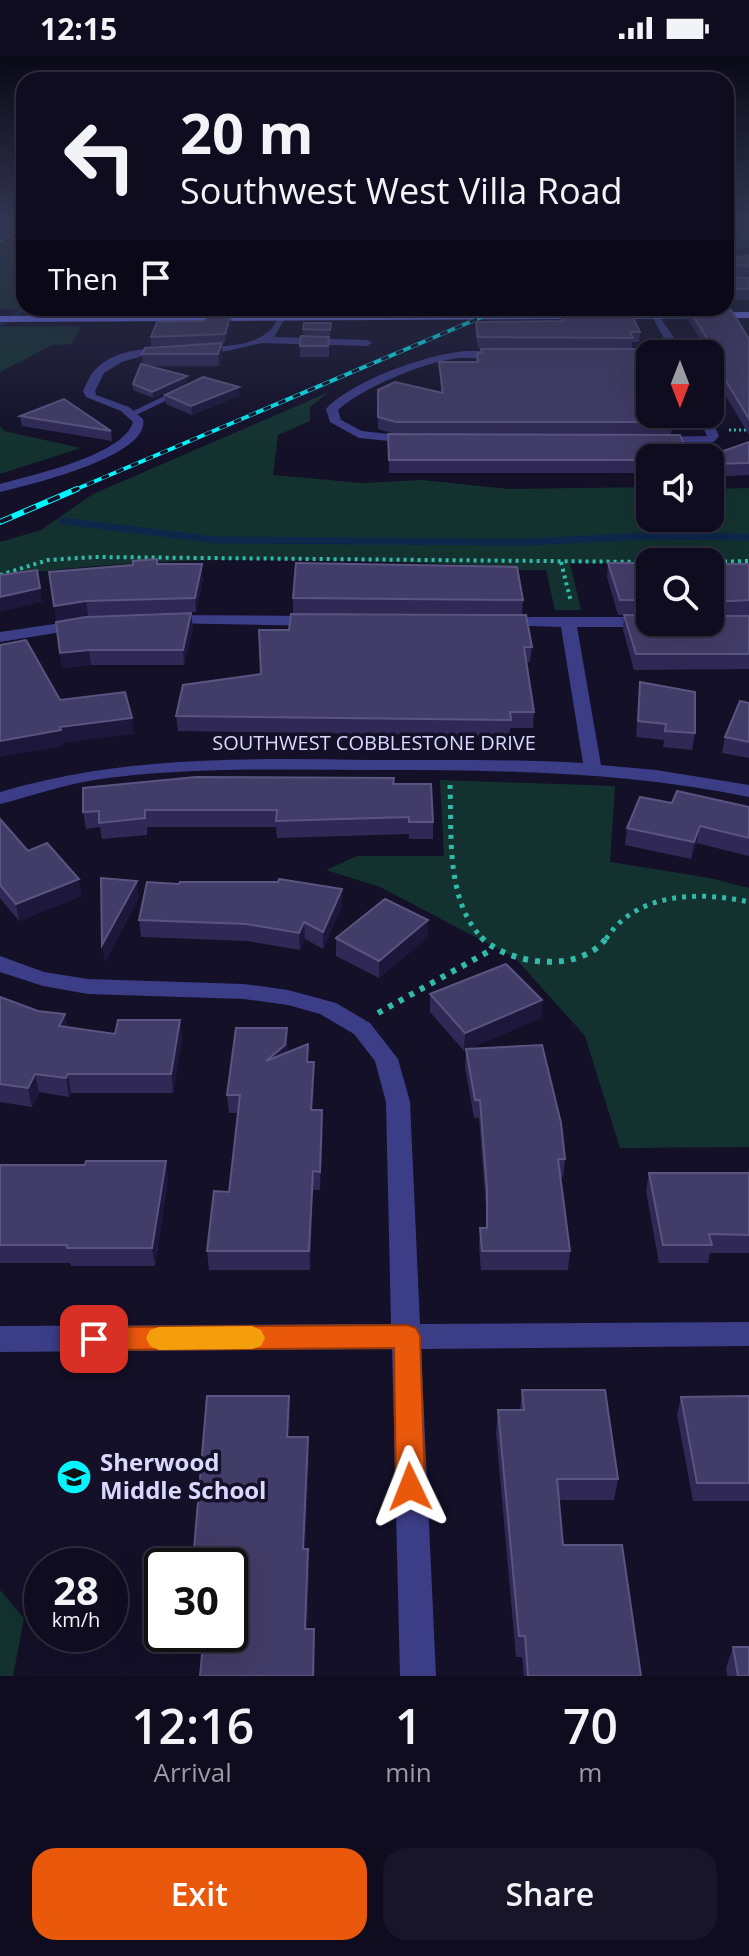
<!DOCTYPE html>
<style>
:root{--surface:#0e0c1e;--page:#171527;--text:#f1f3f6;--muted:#9b9ba4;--line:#2e2c3c;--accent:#ea580c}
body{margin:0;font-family:"Open Sans",sans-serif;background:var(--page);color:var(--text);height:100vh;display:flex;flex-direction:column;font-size:30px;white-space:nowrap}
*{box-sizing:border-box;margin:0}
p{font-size:26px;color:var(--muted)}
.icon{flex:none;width:44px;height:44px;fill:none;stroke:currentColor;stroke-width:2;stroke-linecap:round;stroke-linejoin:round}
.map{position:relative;height:1620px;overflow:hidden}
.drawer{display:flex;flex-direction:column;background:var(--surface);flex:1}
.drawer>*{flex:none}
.banner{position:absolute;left:16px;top:16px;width:718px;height:244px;border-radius:24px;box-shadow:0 8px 32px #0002,0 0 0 2px var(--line);background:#0e0c1e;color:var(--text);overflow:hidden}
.needle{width:52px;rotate:180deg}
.fabs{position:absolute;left:636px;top:284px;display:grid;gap:16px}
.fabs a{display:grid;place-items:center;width:88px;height:88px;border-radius:16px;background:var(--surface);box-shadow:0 8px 32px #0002,0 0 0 2px var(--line);font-size:40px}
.speed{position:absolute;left:24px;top:1492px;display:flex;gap:16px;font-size:40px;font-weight:700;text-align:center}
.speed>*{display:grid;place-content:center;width:104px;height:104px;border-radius:50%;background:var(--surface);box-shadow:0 8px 32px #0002,0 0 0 2px var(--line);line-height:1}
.speed small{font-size:20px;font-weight:400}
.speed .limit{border:4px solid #111;border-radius:12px;background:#fff;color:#111}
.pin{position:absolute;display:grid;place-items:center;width:68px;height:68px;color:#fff;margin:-34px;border-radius:16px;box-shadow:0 4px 12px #0006}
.me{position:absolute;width:88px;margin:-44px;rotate:358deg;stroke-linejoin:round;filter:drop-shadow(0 0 6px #0008)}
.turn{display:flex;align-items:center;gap:28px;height:168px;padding:0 32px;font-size:36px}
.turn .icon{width:104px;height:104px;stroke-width:2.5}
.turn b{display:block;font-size:56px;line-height:68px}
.then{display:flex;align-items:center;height:76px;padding:0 32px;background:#0003;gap:16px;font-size:30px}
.eta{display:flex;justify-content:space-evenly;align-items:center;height:136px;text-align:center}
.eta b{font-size:48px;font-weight:600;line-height:56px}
.button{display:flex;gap:16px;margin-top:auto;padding:16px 32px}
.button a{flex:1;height:92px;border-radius:24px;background:var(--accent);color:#fff;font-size:32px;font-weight:600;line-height:92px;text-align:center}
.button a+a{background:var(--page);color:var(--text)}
.status{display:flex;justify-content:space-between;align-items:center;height:56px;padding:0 40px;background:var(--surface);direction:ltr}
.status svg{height:22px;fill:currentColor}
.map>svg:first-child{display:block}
.green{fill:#13322f}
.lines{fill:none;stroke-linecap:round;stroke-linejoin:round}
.stream-far1{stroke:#0d274b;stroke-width:4}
.stream{stroke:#0d274b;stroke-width:7}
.path-far4{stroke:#31baa9;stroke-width:2;stroke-dasharray:2 3;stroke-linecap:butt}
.path-far3{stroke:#31baa9;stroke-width:3;stroke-dasharray:2 3;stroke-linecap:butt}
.path-far2{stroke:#31baa9;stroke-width:4;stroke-dasharray:3 4;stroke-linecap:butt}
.path-far1{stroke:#31baa9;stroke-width:5;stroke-dasharray:4 6;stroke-linecap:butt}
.path{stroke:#31baa9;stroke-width:6;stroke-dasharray:5 7;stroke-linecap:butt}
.lane{fill:#3c3d87;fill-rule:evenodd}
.street{fill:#3c3d87;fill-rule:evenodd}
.secondary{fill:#7075fe;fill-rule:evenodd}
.rail-far1-casing{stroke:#05f4fd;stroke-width:4}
.rail-casing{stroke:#05f4fd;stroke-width:6}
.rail-far1{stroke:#131028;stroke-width:3;stroke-dasharray:8;stroke-linecap:butt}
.rail{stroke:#131028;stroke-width:4;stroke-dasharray:13;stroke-linecap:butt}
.wall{fill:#302956}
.shaded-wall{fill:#1d173c}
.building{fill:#423c68;stroke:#5a5480;stroke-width:2}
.route{fill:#ea580c;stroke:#983908;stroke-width:2}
.slow{fill:#f59e0b}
.labels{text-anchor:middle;stroke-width:7;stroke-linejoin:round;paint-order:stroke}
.street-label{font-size:20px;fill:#dad8ff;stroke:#131028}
.near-poi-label{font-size:24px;font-weight:bold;fill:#dad8ff;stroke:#131028;text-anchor:start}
</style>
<div class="status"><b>12:15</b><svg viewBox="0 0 49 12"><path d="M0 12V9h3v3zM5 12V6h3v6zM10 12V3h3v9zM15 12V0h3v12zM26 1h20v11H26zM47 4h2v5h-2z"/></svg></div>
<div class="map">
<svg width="749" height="1620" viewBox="0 0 749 1620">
<rect width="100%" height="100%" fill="#131028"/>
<g class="green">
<path d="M 15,162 L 24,162 L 24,252 L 81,252 L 79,255 L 0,253 L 0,172 Z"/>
<path d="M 733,162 L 749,162 L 749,192 L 728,194 L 742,200 L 726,207 L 726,165 Z"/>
<path d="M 81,270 L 72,288 L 52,289 L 0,316 L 0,271 Z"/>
<path d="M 329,336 L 310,351 L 310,365 L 278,379 L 273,419 L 362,427 L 422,424 L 509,433 L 650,431 L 650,462 L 710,462 L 710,433 L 749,432 L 749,508 L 570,507 L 581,554 L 555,554 L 546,514 L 493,514 L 492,510 C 329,503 162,497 0,521 L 0,486 L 41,474 L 93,438 Z"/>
<path d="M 0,370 L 4,375 L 81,392 L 0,418 Z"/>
<path d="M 440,724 L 615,730 L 610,806 L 710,822 L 749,832 L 749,1091 L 620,1092 L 585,980 L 515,902 L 380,831 L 326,814 L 357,800 L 444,800 Z"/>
<path d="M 0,1534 L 24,1562 L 13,1620 L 0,1620 Z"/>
</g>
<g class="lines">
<path class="stream-far1" d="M 0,269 L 26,252"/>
<path class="stream" d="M 63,465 L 216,484 L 529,486 L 647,480 L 749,481"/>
<path class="path-far4" d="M 0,185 L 24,172"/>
<path class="path-far3" d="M 729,374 L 749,374"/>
<g class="path-far2">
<path d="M 561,506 L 571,546"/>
<path d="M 710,506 L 749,505"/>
<path d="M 0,519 L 48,504 L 95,501 L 651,506"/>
</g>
<g class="path-far1">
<path d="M 450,729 C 452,778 445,845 483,883"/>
<path d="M 606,883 C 636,836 700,835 749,846"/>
</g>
<g class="path">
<path d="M 481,881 C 509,910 582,918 607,881"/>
<path d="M 378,957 L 493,893"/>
</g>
<path class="lane" d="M 179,333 L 186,335 L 136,359 L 129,357 Z"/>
<g class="street">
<path d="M 281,252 L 291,252 L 274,281 L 367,284 L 372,287 L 367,290 L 262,287 L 227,295 L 142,300 L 122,306 L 104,317 L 95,335 L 96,339 L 129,351 L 143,363 C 151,400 29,429 0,436 L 0,428 C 32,419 124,399 133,366 L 121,355 L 86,341 L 83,335 C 87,328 90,318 96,313 C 135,272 235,309 270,274 C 276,269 278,259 281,252 Z"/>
<path d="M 657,257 L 681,292 L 681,298 L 610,300 L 610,296 L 614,295 L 671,296 L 652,260 Z"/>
<path d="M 466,295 L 502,295 L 507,298 C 494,306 468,300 452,303 C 420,308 362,332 338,354 L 341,364 L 362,375 L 415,381 L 419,382 L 419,388 L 359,382 L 330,366 L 326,353 C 353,324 428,298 466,295 Z"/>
<path d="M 697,358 L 709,358 L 719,380 L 714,386 L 655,389 L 649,385 L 655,381 L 707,380 Z"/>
<path d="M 165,559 L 317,560 L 325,565 L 317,570 L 160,567 L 160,561 Z"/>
<path d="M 501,561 L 649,561 L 650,566 L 657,566 L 649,571 L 577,571 L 601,709 L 656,714 L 749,729 L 749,741 C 627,716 504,714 380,714 C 284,714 189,710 94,724 C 62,729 32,740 0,748 L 0,736 C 122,700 244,702 369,704 C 441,704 512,703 583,707 L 561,571 L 496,569 L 493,566 Z"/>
<path d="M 81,564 L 86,566 L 86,572 L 0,586 L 0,576 Z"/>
<path d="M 0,900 L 44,916 L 88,923 L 244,928 L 288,934 L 336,947 L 370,967 L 398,1003 L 410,1046 L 420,1268 L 749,1266 L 749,1290 L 421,1293 L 436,1620 L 400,1620 L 392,1293 L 0,1296 L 0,1270 L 391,1268 L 386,1046 L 375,1005 L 354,978 L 320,958 L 288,949 L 244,943 L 88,938 L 43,930 L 0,916 Z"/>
</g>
<path class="secondary" d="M 749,256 L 749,262 L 0,266 L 0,260 Z"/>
<defs>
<path id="rail-far1" d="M 72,435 L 503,252"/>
<path id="rail" d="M 0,466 L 77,433"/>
</defs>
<use href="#rail-far1" class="rail-far1-casing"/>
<use href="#rail" class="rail-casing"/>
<use href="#rail-far1" class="rail-far1"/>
<use href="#rail" class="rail"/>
</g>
<g class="wall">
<path d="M 749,199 L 749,220 L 726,219 L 726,204 Z"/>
<path d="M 726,220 L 749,222 L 749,244 L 726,243 Z"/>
<path d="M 211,252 L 235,252 L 234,256 L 211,256 Z"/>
<path d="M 598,252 L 623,252 L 623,254 L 599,254 Z"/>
<path d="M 681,252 L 721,252 L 721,253 L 682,253 Z"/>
<path d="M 690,255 L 749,283 L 749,379 L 710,313 L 710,298 L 709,298 L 689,265 Z"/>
<path d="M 561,258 L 640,276 L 639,286 L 632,286 L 632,293 L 673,366 L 671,378 L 447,378 L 650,402 L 650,417 L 389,417 L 388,378 L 395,378 L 378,373 L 378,334 L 441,337 L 439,306 L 476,306 L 477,297 L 481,297 L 481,293 L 616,293 L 478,292 L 475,277 L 476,266 L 561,265 Z"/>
<path d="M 230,260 L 231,268 L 225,287 L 151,290 L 151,281 L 205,265 Z"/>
<path d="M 331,267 L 330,280 L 303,279 L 303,273 Z"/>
<path d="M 329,281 L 329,301 L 300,301 L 300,290 Z"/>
<path d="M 222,287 L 222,298 L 219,310 L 148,310 L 187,320 L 187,326 L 153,342 L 133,334 L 133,328 L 143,309 L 142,298 Z"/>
<path d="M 239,331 L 239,340 L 192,359 L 166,348 L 165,339 Z"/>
<path d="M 20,360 L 111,375 L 112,385 L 22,370 Z"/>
<path d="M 749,386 L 749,419 L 710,421 L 710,402 Z"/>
<path d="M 608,507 L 650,507 L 650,559 L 618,559 L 607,521 Z"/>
<path d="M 157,508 L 203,523 L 196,556 L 88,560 L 56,565 L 133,509 Z"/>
<path d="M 710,508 L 749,508 L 749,559 L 724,560 L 749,560 L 749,613 L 634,614 L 623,574 L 624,559 L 710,566 Z"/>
<path d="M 293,542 L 523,544 L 522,558 L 293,557 Z"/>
<path d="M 56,566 L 193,572 L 184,609 L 91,609 L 62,612 Z"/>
<path d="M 259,574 L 532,591 L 530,606 L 526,606 L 534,656 L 533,672 L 510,672 L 510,680 L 178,675 L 176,660 L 261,618 Z"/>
<path d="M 640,626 L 695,677 L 692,694 L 663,691 L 664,684 L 636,681 Z"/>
<path d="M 749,647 L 749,702 L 722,697 L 725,681 Z"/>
<path d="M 393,728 L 433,766 L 433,783 L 409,783 L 409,778 L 277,782 L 276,771 L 147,771 L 147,779 L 102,783 L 100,771 L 86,773 L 83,756 Z"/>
<path d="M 672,747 L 749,751 L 749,800 L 697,787 L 691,803 L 625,789 L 627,772 Z"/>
<path d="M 0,763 L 28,795 L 82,840 L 19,865 L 0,842 Z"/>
<path d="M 342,850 L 323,893 L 305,883 L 300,894 L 247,885 L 141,881 L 139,864 Z"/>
<path d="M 428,881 L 379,922 L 336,900 L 336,882 Z"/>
<path d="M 430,938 L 542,944 L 541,962 L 470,992 L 565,1103 L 563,1121 L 560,1121 L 570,1195 L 568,1214 L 481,1214 L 479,1190 L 480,1172 L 486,1172 L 486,1152 L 479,1062 L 474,1062 L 465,1011 L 466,994 L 464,995 L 430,956 Z"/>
<path d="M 0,941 L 38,955 L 65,958 L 67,971 L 115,978 L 180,964 L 182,982 L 173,1037 L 71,1037 L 69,1041 L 39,1036 L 32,1051 L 0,1046 Z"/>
<path d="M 288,989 L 287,996 L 308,1006 L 314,1024 L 313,1054 L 323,1072 L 320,1134 L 313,1134 L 310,1214 L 209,1214 L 207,1195 L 229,1136 L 238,1057 L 229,1057 L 227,1039 Z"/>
<path d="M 166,1105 L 168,1123 L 155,1210 L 71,1210 L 70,1207 L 0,1207 L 0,1109 L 85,1109 Z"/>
<path d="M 749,1113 L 749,1197 L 710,1197 L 708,1207 L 659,1207 L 646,1135 L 649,1117 L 748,1117 Z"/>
<path d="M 522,1334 L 618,1423 L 614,1444 L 559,1444 L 563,1489 L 641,1620 L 524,1620 L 522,1601 L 516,1601 L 496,1376 L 498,1354 L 520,1354 Z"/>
<path d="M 749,1340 L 749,1445 L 693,1445 L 677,1359 L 681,1341 Z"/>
<path d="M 290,1361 L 289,1381 L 309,1402 L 305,1493 L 308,1493 L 309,1514 L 307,1573 L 315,1593 L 230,1510 L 194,1510 L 193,1505 Z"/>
<path d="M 733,1591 L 749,1620 L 727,1620 L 726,1612 Z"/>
</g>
<g class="shaded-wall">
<path d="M 230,260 L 231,268 L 225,287 L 225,278 Z"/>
<path d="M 222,287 L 222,298 L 219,310 L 218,298 Z"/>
<path d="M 187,320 L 187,326 L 153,342 L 152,336 Z"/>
<path d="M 239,331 L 239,340 L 192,359 L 191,350 Z"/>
<path d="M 202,508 L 203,523 L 196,556 L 195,542 Z"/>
<path d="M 40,532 L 42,546 L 0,556 L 0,541 Z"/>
<path d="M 86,545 L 88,560 L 56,565 L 54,550 Z"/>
<path d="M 191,557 L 193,572 L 184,609 L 183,594 Z"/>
<path d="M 89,594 L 91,609 L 62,612 L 60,597 Z"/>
<path d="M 132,662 L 134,678 L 63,687 L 63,690 L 0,701 L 0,685 L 60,671 Z"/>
<path d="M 700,770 L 697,787 L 691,803 L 694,786 Z"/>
<path d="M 79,823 L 82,840 L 19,865 L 16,848 Z"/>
<path d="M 137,825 L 139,842 L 105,907 L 102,889 Z"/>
<path d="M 342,833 L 342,850 L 323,893 L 323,876 Z"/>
<path d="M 428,864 L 428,881 L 379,922 L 379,905 Z"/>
<path d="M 304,866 L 305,883 L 300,894 L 299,877 Z"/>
<path d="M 542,944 L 541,962 L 464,995 L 465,977 Z"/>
<path d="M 65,958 L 68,976 L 59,970 Z"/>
<path d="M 180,964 L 182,982 L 173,1037 L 171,1018 Z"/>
<path d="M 287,972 L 288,989 L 286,1007 L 266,1005 Z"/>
<path d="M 314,1006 L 314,1024 L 312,1072 L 311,1054 Z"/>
<path d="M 35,1018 L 39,1036 L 32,1051 L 28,1032 Z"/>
<path d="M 68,1018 L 71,1037 L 69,1041 L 66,1022 Z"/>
<path d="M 322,1054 L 323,1072 L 320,1134 L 320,1116 Z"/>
<path d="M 166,1105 L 168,1123 L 155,1210 L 152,1192 Z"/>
<path d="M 313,1115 L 313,1134 L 310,1214 L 309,1195 Z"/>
<path d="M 289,1340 L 290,1361 L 288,1402 L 287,1381 Z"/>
<path d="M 308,1381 L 309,1402 L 304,1514 L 303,1493 Z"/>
<path d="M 308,1493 L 309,1514 L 306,1593 L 305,1573 Z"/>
<path d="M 314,1573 L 315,1620 L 313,1620 Z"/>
</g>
<g class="building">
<path d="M 749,199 L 749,210 L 728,209 L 726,211 L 726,204 Z"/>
<path d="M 726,220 L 749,222 L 749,233 L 726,233 Z"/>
<path d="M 731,254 L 749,283 L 749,363 L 711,300 L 718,300 L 690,255 Z"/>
<path d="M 630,255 L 640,276 L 630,276 L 633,282 L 478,281 L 476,266 L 564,265 L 561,258 Z"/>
<path d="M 207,260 L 230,260 L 225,278 L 151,281 L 157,266 L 205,265 Z"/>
<path d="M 304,267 L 331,267 L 330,274 L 303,273 Z"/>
<path d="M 301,280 L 329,281 L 328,290 L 300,290 Z"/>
<path d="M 222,287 L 218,298 L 142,298 L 145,292 Z"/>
<path d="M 481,293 L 638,293 L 650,317 L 650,358 L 669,358 L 673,366 L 396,366 L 378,361 L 378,334 L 395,326 L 443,337 L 439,306 L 478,306 L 477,297 L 482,297 Z"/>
<path d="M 141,308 L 187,320 L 152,336 L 133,328 Z"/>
<path d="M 203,321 L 239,331 L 191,350 L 165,339 Z"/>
<path d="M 64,343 L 111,375 L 20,360 Z"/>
<path d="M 388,378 L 680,379 L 690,402 L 650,402 L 650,404 L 389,404 Z"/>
<path d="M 749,386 L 749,407 L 710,408 L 710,402 L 703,402 Z"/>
<path d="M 157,503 L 157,508 L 202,508 L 195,542 L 86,545 L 54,550 L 49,516 L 133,509 L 133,505 Z"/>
<path d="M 296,507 L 517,511 L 523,544 L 293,542 Z"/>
<path d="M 608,507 L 650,507 L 650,544 L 620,544 Z"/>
<path d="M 710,508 L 749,508 L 749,544 L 710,546 Z"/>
<path d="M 37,514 L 40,532 L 0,541 L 0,519 Z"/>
<path d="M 191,557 L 183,594 L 89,594 L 60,597 L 56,566 L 86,561 Z"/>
<path d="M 291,558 L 526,559 L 532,591 L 524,591 L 534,656 L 510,656 L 511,664 L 176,660 L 183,629 L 261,618 L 259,574 L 289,574 Z"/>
<path d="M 624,559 L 650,560 L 650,566 L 710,566 L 710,560 L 749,560 L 749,598 L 636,598 Z"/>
<path d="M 26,584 L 60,644 L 125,636 L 132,662 L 60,671 L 61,674 L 0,685 L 0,589 Z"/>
<path d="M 640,626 L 695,636 L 695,677 L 665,675 L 666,668 L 638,665 Z"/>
<path d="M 740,645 L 749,647 L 749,686 L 725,681 Z"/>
<path d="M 196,721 L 394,722 L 393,728 L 431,728 L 433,766 L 409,766 L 409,761 L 276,765 L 277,754 L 145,754 L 145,762 L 99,767 L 99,755 L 83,756 L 83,732 Z"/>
<path d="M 677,735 L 749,751 L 749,782 L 700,770 L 694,786 L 627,772 L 640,741 L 672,747 Z"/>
<path d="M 0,763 L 28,795 L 47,787 L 79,823 L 16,848 L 0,829 Z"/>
<path d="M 101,822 L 137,825 L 102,889 Z"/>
<path d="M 279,823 L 342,833 L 323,876 L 304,866 L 299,877 L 246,868 L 139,864 L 147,826 L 179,828 L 180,826 L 278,826 Z"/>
<path d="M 385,843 L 428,864 L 379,905 L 336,882 Z"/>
<path d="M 506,908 L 542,944 L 465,977 L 430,938 Z"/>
<path d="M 0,941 L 38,955 L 65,958 L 59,970 L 115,978 L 118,964 L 180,964 L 171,1018 L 68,1018 L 66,1022 L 35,1018 L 28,1032 L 0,1028 Z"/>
<path d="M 236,972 L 287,972 L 285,989 L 266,1005 L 308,988 L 307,1006 L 314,1006 L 311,1054 L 322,1054 L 320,1116 L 313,1115 L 309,1195 L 207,1195 L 214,1135 L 229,1136 L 240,1039 L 227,1039 Z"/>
<path d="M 542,989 L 561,1067 L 565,1103 L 558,1103 L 570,1195 L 482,1195 L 480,1172 L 487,1172 L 487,1134 L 480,1044 L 475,1044 L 466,993 Z"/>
<path d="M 86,1105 L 166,1105 L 152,1192 L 67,1192 L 67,1189 L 0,1189 L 0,1109 L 85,1109 Z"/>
<path d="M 649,1117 L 749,1117 L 749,1179 L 709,1178 L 712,1189 L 663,1189 Z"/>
<path d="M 522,1334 L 605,1334 L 618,1423 L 557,1423 L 563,1489 L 622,1489 L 641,1620 L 528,1620 L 525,1580 L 519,1580 L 498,1354 L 524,1354 Z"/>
<path d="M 207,1340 L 289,1340 L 287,1381 L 308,1381 L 303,1493 L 308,1493 L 305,1573 L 314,1573 L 313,1620 L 200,1620 L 204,1578 L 230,1578 L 230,1510 L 203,1510 L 203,1505 L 193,1505 Z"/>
<path d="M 749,1340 L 749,1427 L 697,1427 L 681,1341 Z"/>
<path d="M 733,1591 L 749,1591 L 749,1620 L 738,1620 Z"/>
</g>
<linearGradient id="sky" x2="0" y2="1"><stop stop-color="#0a0916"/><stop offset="0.42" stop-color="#333753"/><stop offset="1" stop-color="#333753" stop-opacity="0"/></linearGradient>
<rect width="749" height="389" fill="url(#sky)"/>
<path class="route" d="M 407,1269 L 416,1272 L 420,1280 L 425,1431 L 421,1441 L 410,1445 L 400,1441 L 396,1431 L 394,1292 L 94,1294 L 85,1291 L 81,1283 L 85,1275 L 94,1271 Z"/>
<path class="slow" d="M 252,1270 L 261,1274 L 265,1282 L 261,1290 L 252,1293 L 159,1294 L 150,1290 L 146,1282 L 150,1274 L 159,1271 Z"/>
<defs>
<symbol id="school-disc" viewBox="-11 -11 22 22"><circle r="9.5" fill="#05f4fd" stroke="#131028"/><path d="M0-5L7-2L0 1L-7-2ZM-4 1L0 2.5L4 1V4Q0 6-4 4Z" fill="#111"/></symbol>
</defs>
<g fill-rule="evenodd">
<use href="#school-disc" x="54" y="1401" width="40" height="40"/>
</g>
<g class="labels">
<g class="street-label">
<text x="374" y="694">SOUTHWEST COBBLESTONE DRIVE</text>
</g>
<g class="near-poi-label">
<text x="100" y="1415">Sherwood<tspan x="100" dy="28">Middle School</tspan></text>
</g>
</g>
</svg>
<div class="fabs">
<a><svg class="needle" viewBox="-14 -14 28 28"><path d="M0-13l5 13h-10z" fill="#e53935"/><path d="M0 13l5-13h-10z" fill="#9b9ba4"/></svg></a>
<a><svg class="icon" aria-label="sound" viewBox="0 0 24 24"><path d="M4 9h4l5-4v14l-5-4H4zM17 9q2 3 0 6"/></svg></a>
<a><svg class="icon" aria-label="search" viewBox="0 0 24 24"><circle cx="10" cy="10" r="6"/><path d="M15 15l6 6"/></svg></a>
</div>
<div class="speed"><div>28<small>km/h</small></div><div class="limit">30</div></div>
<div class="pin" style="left:94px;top:1283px;background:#d93025"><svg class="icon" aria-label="arrive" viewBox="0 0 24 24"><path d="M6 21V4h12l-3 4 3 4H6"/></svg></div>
<svg class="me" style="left:410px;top:1431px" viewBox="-20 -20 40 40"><path d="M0-17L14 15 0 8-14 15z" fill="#ea580c" stroke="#fff" stroke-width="4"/></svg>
<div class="banner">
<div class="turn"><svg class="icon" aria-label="left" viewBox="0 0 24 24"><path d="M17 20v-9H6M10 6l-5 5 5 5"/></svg><div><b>20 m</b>Southwest West Villa Road</div></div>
<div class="then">Then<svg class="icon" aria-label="arrive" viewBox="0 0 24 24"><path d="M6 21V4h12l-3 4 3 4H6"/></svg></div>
</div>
</div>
<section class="drawer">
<div class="eta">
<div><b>12:16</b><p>Arrival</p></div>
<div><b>1</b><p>min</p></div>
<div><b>70</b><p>m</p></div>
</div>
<div class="button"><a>Exit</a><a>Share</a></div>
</section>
